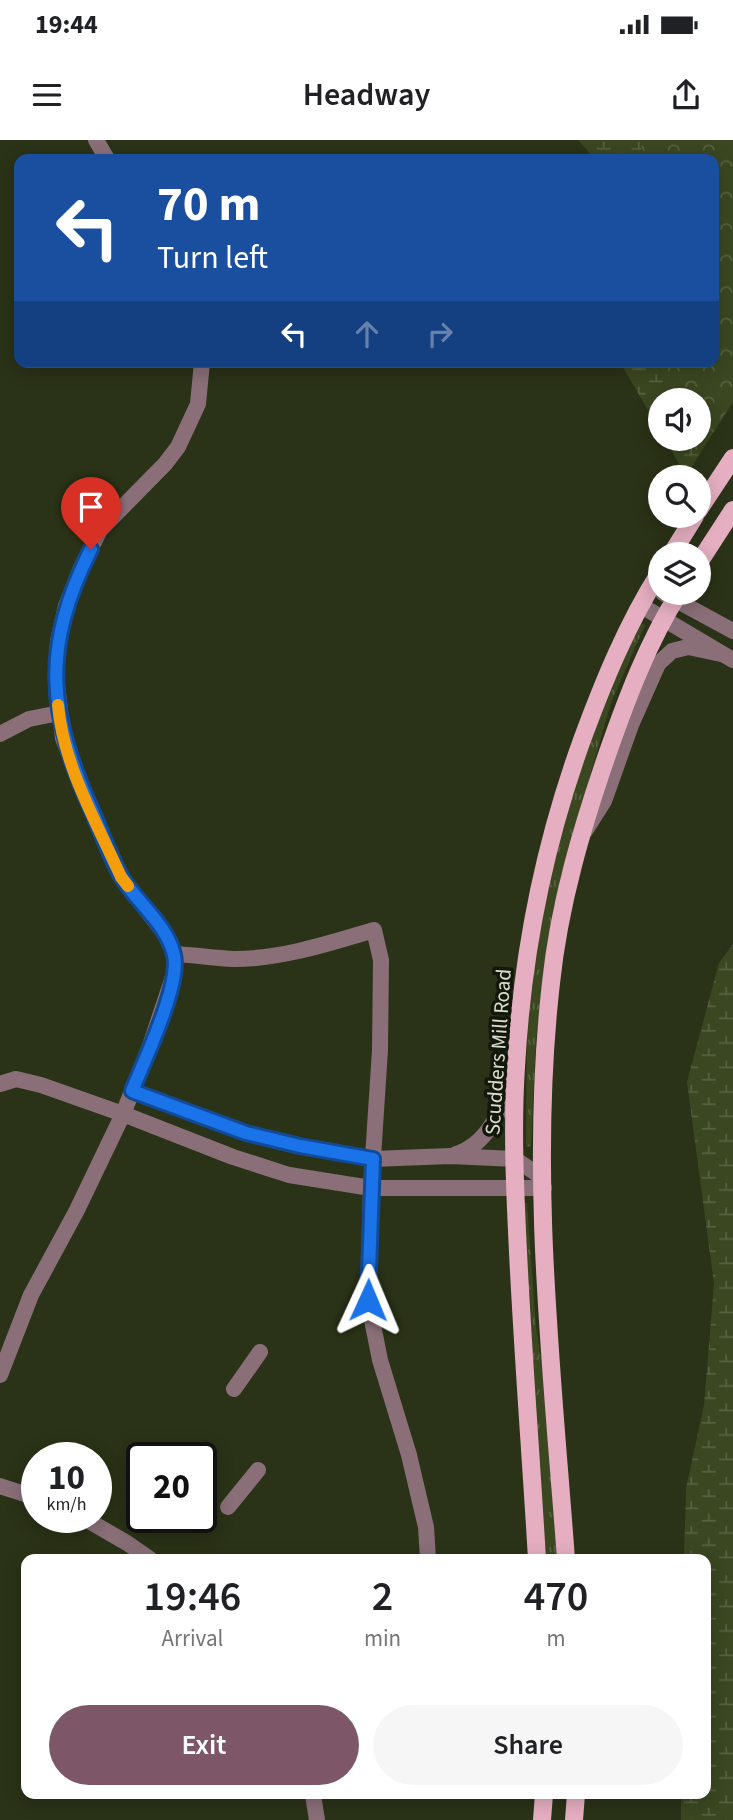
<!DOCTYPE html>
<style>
:root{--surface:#fff;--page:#f6f6f6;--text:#202124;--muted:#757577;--accent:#7d5767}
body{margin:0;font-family:"Source Sans 3",sans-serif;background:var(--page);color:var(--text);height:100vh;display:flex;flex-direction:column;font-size:26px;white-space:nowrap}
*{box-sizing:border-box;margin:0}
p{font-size:23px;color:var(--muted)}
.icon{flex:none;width:38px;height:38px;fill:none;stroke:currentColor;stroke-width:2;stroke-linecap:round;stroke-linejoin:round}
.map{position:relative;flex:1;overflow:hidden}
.drawer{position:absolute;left:21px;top:1414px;width:690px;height:245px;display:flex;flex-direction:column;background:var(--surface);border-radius:14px;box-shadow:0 4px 18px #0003}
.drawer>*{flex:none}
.banner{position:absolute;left:14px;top:14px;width:705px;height:214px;border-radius:14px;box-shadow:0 4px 18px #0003;background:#1a4fa0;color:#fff;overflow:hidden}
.tools{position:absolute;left:648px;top:248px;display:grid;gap:14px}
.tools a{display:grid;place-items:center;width:63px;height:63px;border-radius:50%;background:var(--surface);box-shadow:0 4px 18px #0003;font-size:35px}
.speed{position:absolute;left:21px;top:1302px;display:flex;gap:14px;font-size:35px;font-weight:700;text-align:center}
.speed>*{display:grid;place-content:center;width:91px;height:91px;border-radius:50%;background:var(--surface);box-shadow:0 4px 18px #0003;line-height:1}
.speed small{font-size:18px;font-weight:400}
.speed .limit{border:4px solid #111;border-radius:10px;background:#fff;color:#111}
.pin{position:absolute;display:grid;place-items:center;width:60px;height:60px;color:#fff;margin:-72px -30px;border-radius:50% 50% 50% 0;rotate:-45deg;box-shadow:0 0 7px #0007}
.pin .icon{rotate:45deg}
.me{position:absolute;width:77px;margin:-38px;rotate:1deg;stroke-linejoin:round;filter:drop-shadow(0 0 5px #0008)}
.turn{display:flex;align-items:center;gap:24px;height:147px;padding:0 28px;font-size:32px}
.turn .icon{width:91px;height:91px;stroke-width:2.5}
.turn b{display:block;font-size:49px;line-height:60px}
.lanes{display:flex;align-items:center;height:66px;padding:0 28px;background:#0003;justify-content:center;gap:35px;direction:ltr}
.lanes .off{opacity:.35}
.eta{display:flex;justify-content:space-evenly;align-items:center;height:119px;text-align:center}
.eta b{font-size:42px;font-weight:600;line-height:49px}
.action{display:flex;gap:14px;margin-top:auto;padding:14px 28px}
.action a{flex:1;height:80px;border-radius:42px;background:var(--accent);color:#fff;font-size:28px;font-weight:600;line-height:80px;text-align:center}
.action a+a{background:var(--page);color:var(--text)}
.status{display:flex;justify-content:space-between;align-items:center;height:49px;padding:0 35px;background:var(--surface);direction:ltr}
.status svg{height:19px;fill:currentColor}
header{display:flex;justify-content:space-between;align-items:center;height:91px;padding:0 28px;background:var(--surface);font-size:32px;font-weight:600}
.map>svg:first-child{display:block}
.grass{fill:url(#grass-tufts)}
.forest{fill:url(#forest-crowns)}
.wetland{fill:url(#wetland-marsh)}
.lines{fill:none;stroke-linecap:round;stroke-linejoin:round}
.minor{stroke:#8a6f78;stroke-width:16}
.major{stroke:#e5afc1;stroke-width:18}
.route-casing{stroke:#114b97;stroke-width:18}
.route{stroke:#1a73e8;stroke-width:12}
.slow{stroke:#f59e0b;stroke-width:12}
.labels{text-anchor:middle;stroke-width:7;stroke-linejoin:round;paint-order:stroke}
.street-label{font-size:21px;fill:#dae0d0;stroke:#14180c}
</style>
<div class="status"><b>19:44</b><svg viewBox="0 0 49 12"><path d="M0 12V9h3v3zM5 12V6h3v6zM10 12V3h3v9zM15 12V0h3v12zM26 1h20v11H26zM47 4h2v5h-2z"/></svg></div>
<header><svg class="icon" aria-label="menu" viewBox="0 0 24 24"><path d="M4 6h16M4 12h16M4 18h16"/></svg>Headway<svg class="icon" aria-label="share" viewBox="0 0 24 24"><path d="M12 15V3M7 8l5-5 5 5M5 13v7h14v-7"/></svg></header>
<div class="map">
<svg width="733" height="1680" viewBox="0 0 733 1680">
<defs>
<pattern id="grass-tufts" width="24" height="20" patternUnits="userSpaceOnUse" patternTransform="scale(1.75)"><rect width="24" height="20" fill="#3b4721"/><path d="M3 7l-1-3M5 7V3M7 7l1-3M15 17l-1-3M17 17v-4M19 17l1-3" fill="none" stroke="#576140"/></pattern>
<pattern id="forest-crowns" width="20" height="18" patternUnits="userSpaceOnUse" patternTransform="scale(1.75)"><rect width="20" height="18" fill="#3b4721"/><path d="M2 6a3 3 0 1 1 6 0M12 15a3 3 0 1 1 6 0" fill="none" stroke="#576140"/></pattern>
<pattern id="wetland-marsh" width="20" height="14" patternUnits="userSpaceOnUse" patternTransform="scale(1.75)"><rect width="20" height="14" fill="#3b4721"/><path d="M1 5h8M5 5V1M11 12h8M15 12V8" fill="none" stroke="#576140"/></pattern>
</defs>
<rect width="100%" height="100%" fill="#2a3217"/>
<g class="grass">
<path d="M 641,483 L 645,485 L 611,563 L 561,737 L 546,812 L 536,900 L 531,1006 L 526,1007 L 527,868 L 539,780 L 572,653 L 613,540 Z"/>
<path d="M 527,1063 L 536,1187 L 546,1249 L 558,1419 L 545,1419 L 522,1064 Z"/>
</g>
<path class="forest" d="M 641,0 L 733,0 L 733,262 L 701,312 L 683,304 L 681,299 L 698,299 L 698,261 L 669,261 L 656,222 L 714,222 L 714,19 L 642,19 Z"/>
<g class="wetland">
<path d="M 578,0 L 641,0 L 642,19 L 595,19 Z"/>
<path d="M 620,222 L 656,222 L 669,261 L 660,261 L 660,291 Z"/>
<path d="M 665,299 L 681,299 L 683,304 L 701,312 L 686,336 Z"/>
<path d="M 733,804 L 733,1680 L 681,1680 L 681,1654 L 705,1654 L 705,1419 L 684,1419 L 686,1348 L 704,1265 L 714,1144 L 687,942 L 719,823 Z"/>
</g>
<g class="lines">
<g class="minor">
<path d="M 96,0 L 107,19"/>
<path d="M 663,453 L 733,491"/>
<path d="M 640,465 L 733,520"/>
<path d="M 0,594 L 29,579 L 59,573"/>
<path d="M 585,691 L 604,661 L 631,585 L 658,524 L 672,511 L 688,507 L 721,514"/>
<path d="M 174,814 C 194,815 214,818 234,819 C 282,819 330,803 374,790 L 381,820 L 380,910 L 371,1048 L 368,1160 L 380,1220 L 409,1315 L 426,1387 L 428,1419"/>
<path d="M 0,944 L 16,939 L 41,945 L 123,974 L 233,1017 L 289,1035 L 371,1048 L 544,1048"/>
<path d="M 132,951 L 246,993 L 300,1006 L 373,1019 L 450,1016 L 515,1019 L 543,1038"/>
<path d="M 456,1014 C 490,1003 501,968 513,937"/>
<path d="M 0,1235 L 31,1155 L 77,1070 L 123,974 L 150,906 L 175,831 L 174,814 L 165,794 L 121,737 L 82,648 L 63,598 L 56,535 L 58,501 L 66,466 L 81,428 L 100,390 L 165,324 L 178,307 L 198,264 L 202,222"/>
<path d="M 234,1249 L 260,1212"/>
<path d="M 0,1346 L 37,1358"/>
<path d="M 228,1367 L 258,1330"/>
<path d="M 82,1377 L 127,1403 L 150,1419"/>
<path d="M 316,1654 L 313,1655 L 317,1680"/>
</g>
<g class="major">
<path d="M 698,371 L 733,318"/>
<path d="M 671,415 L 695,376"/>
<path d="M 698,424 L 733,370"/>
<path d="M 537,1419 C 531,1317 523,1215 518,1112 C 515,1051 512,988 516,927 C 522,815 544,705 582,600 C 603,543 627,484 660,432"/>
<path d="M 566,1419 C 552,1229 529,1034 551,843 C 559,765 582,687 608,612 C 627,558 648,502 679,453"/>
<path d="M 542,1680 L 544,1654"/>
<path d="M 574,1680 L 576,1654"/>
</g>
</g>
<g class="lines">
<defs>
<path id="route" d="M 91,409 C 41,509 48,573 93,673 C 102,694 110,716 121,736 C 136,762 167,784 174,815 C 181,844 144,921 132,951 L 246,993 L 300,1006 L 373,1019 L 368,1160"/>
</defs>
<use href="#route" class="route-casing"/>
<use href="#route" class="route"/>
<path class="slow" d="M 58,565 C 63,625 97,683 121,737 L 128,746"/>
</g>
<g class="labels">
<g class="street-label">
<text transform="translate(498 912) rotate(-86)" y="7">Scudders Mill Road</text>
</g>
</g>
</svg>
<div class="tools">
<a><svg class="icon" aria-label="sound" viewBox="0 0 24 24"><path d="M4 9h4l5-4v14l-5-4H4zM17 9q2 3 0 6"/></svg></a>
<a><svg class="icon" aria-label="search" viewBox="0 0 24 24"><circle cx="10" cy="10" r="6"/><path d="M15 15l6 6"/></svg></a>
<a><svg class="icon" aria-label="layers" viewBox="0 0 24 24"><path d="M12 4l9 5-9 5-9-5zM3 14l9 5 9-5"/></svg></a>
</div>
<div class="speed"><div>10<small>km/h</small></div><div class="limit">20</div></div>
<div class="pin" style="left:91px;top:409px;background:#d93025"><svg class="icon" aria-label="arrive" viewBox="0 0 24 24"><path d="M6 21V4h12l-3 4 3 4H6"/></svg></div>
<svg class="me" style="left:368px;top:1160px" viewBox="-20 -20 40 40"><path d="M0-17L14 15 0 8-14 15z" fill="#1a73e8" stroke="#fff" stroke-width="4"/></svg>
<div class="banner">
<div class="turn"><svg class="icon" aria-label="left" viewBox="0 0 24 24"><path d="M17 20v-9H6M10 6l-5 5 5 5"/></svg><div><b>70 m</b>Turn left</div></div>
<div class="lanes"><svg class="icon" aria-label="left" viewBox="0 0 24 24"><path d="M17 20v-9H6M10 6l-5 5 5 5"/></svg><svg class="icon off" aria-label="ahead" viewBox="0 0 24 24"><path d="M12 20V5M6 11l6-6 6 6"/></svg><svg class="icon off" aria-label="right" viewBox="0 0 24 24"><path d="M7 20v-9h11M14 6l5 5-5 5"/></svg></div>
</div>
<section class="drawer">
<div class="eta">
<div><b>19:46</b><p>Arrival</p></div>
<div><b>2</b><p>min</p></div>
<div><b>470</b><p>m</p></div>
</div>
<div class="action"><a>Exit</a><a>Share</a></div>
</section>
</div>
